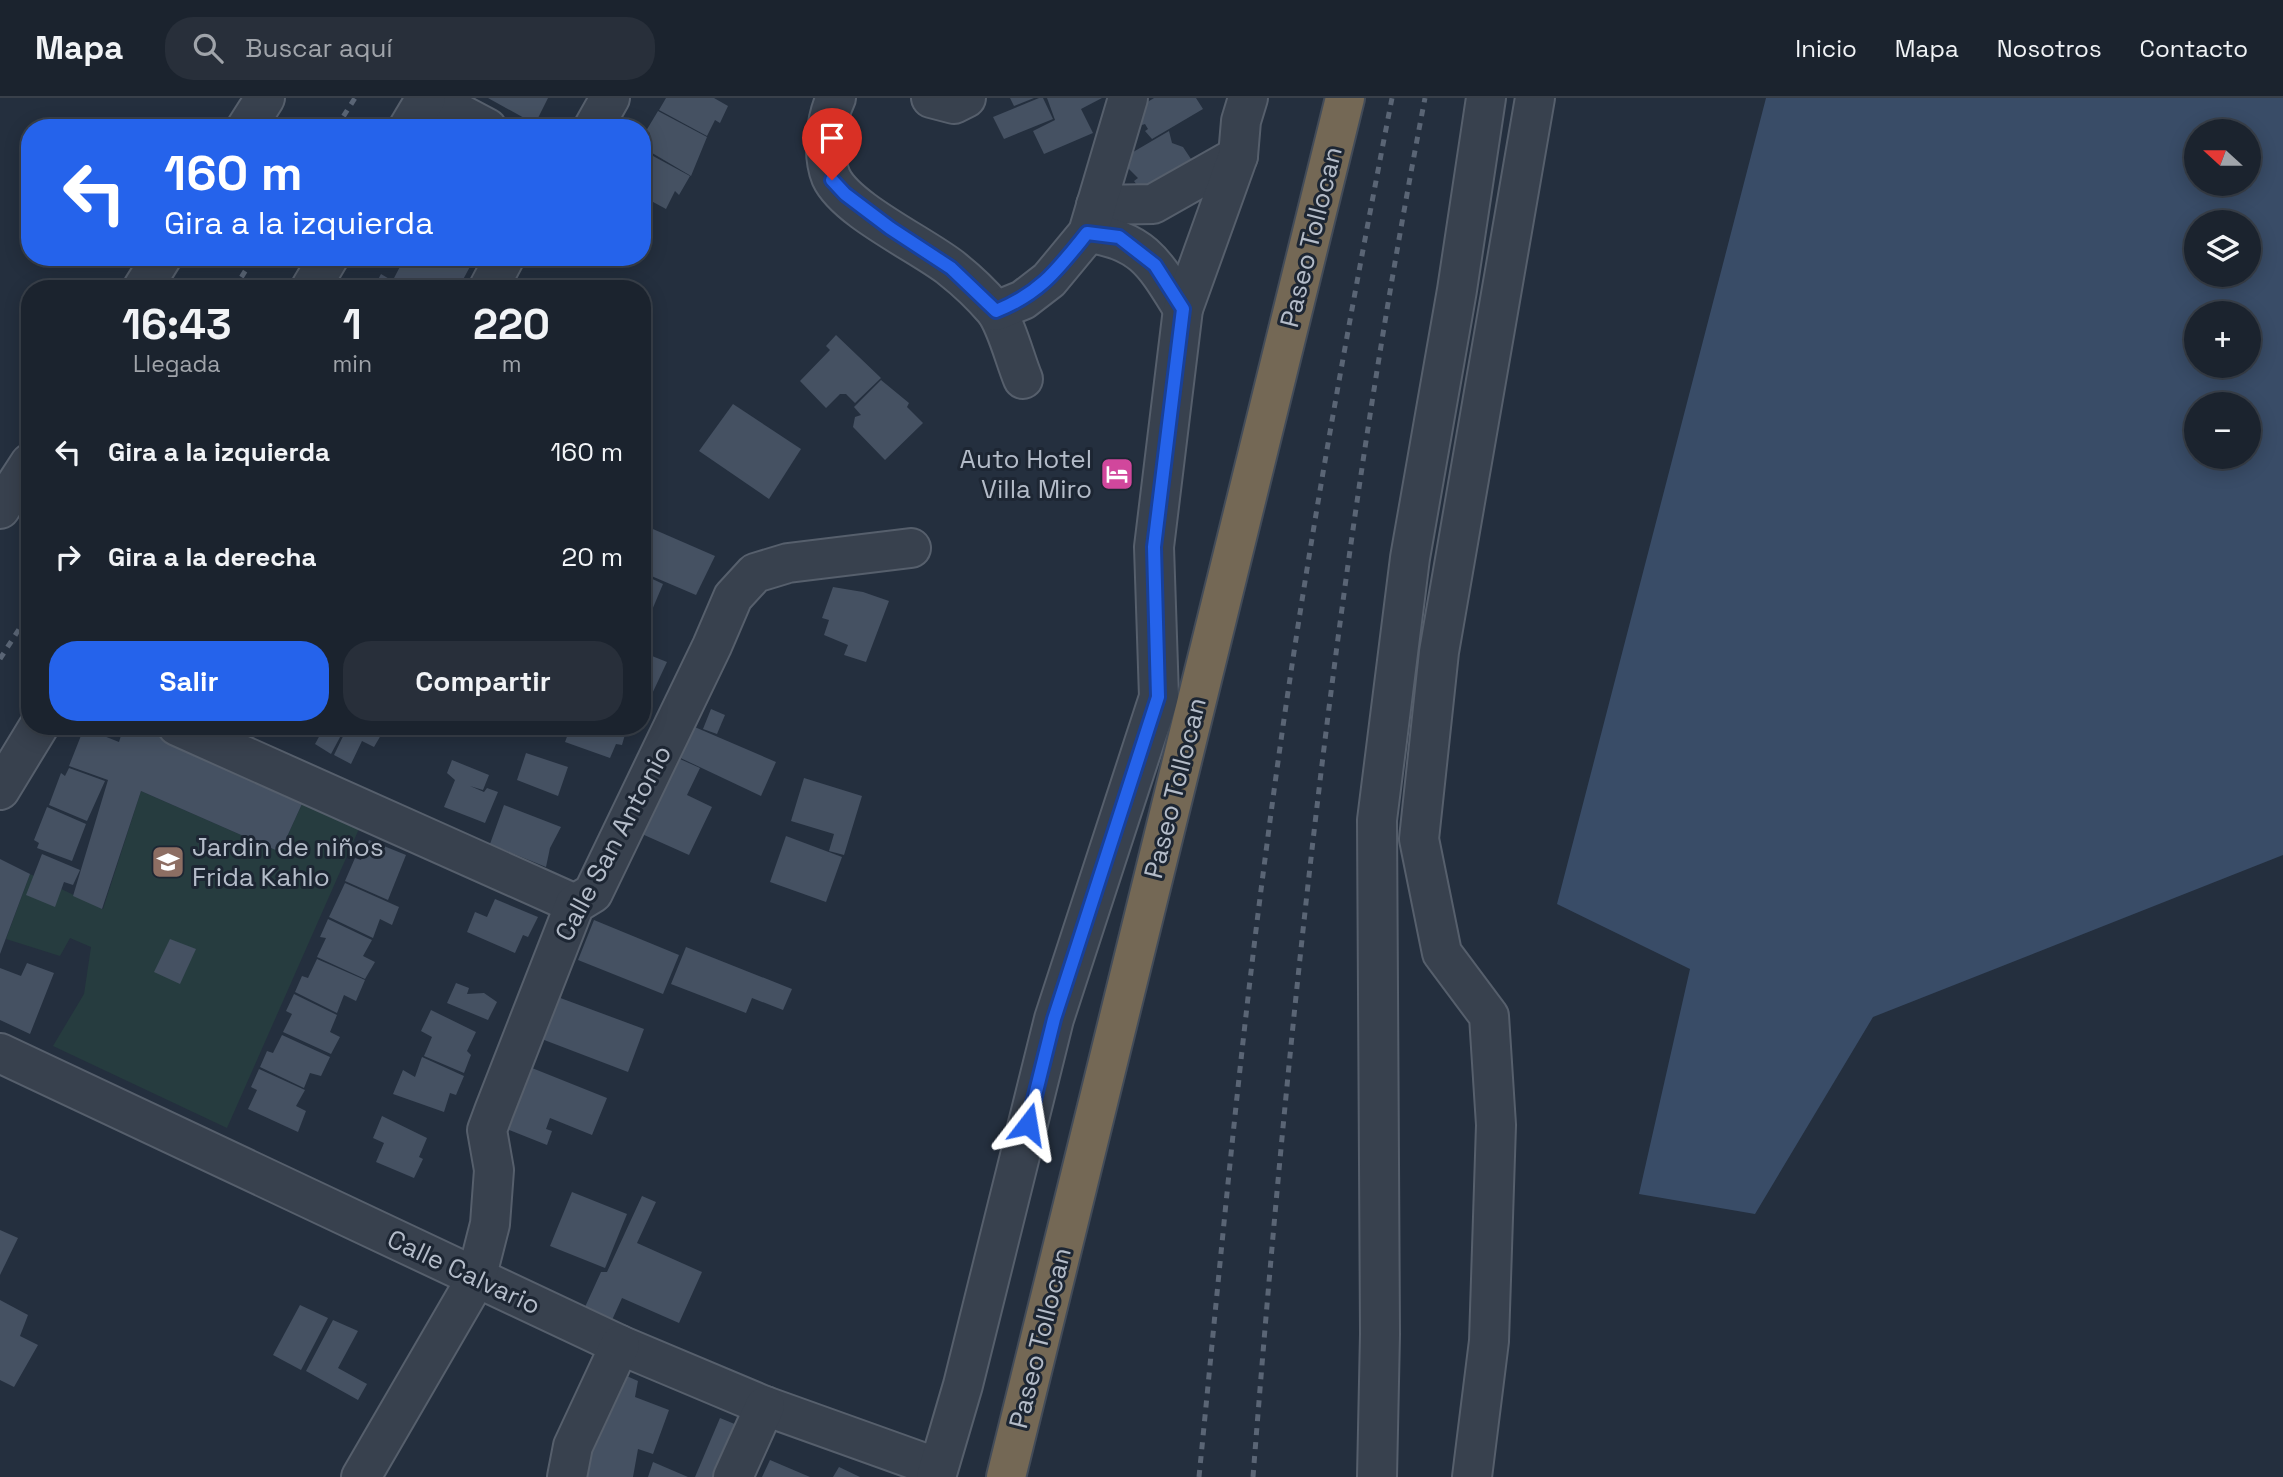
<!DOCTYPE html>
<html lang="es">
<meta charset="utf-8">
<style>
:root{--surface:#1b232e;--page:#282f3a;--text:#f1f3f6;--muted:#a0a4aa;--line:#39404a;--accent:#2563eb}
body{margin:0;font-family:"Space Grotesk",sans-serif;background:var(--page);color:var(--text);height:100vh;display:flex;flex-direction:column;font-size:26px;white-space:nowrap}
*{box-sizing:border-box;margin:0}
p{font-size:23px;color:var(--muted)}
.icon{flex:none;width:38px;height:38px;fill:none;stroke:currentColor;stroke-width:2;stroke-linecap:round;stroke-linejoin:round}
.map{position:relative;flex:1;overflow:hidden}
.sheet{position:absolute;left:21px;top:182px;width:630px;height:455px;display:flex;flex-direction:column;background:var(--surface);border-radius:28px;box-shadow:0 4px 18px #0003,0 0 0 2px var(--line)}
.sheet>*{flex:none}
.guide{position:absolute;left:21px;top:21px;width:630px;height:147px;border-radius:28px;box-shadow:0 4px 18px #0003,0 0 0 2px var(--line);background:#2563eb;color:#fff;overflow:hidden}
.needle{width:46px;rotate:291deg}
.fabs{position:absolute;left:2184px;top:21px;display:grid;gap:14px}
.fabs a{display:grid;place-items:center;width:77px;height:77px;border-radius:50%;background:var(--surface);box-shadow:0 4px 18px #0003,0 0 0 2px var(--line);font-size:35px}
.pin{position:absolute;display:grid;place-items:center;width:60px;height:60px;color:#fff;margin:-72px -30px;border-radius:50% 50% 50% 0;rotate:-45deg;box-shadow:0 0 7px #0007}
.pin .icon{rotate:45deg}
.me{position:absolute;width:77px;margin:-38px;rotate:14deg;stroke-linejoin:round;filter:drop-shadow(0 0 5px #0008)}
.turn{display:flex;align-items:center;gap:24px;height:147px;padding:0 28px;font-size:32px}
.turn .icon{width:91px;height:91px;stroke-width:2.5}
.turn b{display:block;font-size:49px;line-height:60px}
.eta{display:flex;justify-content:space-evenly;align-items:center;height:119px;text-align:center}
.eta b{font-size:42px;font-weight:800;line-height:49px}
.button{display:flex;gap:14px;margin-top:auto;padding:14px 28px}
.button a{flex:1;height:80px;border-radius:28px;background:var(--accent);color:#fff;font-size:28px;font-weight:800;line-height:80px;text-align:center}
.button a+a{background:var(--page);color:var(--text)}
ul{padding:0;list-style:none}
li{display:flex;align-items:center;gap:21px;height:105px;padding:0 28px}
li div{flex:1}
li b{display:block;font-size:26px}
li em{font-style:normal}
header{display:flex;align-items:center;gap:42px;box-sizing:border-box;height:98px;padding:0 35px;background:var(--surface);border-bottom:2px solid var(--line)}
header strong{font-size:33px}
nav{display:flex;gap:38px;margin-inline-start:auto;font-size:24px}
.search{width:490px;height:63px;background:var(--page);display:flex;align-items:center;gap:18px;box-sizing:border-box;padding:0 24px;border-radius:28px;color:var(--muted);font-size:26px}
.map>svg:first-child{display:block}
.green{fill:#263c3f}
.water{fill:#394c67;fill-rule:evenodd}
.building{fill:#455162}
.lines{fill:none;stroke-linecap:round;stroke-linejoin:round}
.street-casing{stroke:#565f6c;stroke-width:42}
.highway-casing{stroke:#434c59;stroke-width:42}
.street{stroke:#38414e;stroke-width:38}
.highway{stroke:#746855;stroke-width:38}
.rail{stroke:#5a6575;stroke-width:5;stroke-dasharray:7 7;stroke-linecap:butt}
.route-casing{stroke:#184099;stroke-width:18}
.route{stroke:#2563eb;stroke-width:12}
.labels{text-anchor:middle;stroke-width:6;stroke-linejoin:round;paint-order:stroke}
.street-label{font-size:26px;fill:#b4bcc9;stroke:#1d2633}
.poi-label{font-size:26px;fill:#b4bcc9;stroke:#1d2633;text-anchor:end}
</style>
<header>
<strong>Mapa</strong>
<div class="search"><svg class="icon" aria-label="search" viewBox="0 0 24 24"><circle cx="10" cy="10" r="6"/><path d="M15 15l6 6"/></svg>Buscar aquí</div>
<nav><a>Inicio</a><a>Mapa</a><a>Nosotros</a><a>Contacto</a></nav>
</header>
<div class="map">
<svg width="2283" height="1379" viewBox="0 0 2283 1379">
<rect width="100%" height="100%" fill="#242f3e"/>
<path class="green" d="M 141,693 L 280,754 L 306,697 L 362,724 L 227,1030 L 53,948 L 84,896 L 91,849 L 70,840 L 60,858 L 6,841 L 30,776 L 103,811 Z"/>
<path class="water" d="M 1766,0 L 2283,0 L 2283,757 L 1873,919 L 1755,1116 L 1639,1096 L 1690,871 L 1557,806 ZM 2196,33 L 2249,33 L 2249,86 L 2196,86 ZM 2196,124 L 2249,124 L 2249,177 L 2196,177 ZM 2196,215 L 2249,215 L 2249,268 L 2196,268 ZM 2196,306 L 2249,306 L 2249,359 L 2196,359 Z"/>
<g class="building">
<path d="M 488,0 L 548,0 L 535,26 Z"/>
<path d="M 666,0 L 714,0 L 728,8 L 720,25 L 715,22 L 707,38 L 659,12 Z"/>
<path d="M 1010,0 L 1034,0 L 1014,8 Z"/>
<path d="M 1039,0 L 1043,0 L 1053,21 L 1004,41 L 993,19 Z"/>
<path d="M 1047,0 L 1102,0 L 1081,11 L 1093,35 L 1044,56 L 1033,33 L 1055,22 Z"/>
<path d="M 1154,0 L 1196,0 L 1203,11 L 1152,41 L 1145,33 L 1148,31 L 1145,26 L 1142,27 L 1138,19 L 1144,14 L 1141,8 Z"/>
<path d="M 658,13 L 707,39 L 691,78 L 642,49 L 650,35 L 646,33 Z"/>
<path d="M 1169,33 L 1172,45 L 1183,49 L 1191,61 L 1141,92 L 1134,83 L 1138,80 L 1125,67 L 1131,64 L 1128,57 Z"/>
<path d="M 642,52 L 690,78 L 679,97 L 675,93 L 666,111 L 642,98 Z"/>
<path d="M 405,159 L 467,159 L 473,163 L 458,191 L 447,187 L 445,191 L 410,191 L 393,182 Z"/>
<path d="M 381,176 L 406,191 L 373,191 Z"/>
<path d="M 836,237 L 881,280 L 855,305 L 846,296 L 840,296 L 826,310 L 800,283 L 830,252 L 826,248 Z"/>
<path d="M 881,282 L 909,305 L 907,309 L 923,325 L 885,362 L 853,329 L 855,319 L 861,317 L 854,309 Z"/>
<path d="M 733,306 L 801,351 L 769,401 L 699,353 Z"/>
<path d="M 646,428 L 715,458 L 696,497 L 642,474 L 642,436 Z"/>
<path d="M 642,476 L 663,486 L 647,524 L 642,522 Z"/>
<path d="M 833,489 L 863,494 L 889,503 L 866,564 L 844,557 L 848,547 L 824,537 L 829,522 L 822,520 Z"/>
<path d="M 642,554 L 667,564 L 644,613 L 642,612 Z"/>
<path d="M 711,611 L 725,617 L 717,636 L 703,631 Z"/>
<path d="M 683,624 L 776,664 L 761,698 L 670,655 Z"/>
<path d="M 124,628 L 161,628 L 306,697 L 280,754 L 141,693 L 102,811 L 73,798 L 108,682 L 69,668 L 84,630 L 119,644 Z"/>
<path d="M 325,628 L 346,628 L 331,656 L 315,646 Z"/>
<path d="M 348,628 L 371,628 L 381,637 L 374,649 L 362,643 L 351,666 L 334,657 Z"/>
<path d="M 571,628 L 622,628 L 626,633 L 622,647 L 616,646 L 610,660 L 565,644 Z"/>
<path d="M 526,655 L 568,669 L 558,698 L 517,682 Z"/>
<path d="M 671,657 L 700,670 L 687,697 L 712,709 L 689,757 L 642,736 Z"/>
<path d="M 452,662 L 489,677 L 483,692 L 470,688 L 484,694 L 487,690 L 498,694 L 485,725 L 444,709 L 455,682 L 447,675 Z"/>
<path d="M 69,670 L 105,683 L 87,723 L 49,707 L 61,675 L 65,678 Z"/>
<path d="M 804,680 L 862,698 L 844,757 L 829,753 L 834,736 L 791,723 Z"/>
<path d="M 504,707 L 561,729 L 550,750 L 546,769 L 490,746 Z"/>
<path d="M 47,709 L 86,726 L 72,763 L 37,750 L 39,745 L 34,742 Z"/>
<path d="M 786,738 L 842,759 L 826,804 L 770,784 Z"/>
<path d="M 369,742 L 406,757 L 388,802 L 345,783 L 355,760 L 361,762 Z"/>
<path d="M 42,756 L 80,772 L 73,787 L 64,784 L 55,809 L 26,797 Z"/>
<path d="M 0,761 L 30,776 L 0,856 Z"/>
<path d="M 345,785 L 399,809 L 392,827 L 380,821 L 373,840 L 329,819 Z"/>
<path d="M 495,801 L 538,819 L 528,839 L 523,837 L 515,855 L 467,834 L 475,814 L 487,819 Z"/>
<path d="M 328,821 L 372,842 L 363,858 L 375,864 L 365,881 L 317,859 L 326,840 L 320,839 Z"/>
<path d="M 594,822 L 679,857 L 663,896 L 578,862 Z"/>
<path d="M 170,841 L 196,851 L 180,886 L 154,874 Z"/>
<path d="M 686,849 L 792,891 L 783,912 L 752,900 L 746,915 L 671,886 Z"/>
<path d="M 317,861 L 365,882 L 356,903 L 344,897 L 337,915 L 295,894 L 302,878 L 308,880 Z"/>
<path d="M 27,865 L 54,875 L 30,936 L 0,922 L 0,870 L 21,878 Z"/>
<path d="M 456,885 L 469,890 L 467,896 L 484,895 L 497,904 L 488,922 L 447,905 Z"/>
<path d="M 294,896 L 337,917 L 330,934 L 340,939 L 331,956 L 283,934 L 292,916 L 286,913 Z"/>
<path d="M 555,898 L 644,931 L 628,974 L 539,940 Z"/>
<path d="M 431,912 L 476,934 L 467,953 L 471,957 L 464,975 L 424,958 L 432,939 L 421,933 Z"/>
<path d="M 282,937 L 330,959 L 321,978 L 310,975 L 304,990 L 260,969 L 267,953 L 273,955 Z"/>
<path d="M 422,959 L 464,978 L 456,997 L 450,995 L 444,1014 L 393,996 L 403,972 L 415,979 Z"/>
<path d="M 527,968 L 607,1000 L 592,1037 L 550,1020 L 546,1031 L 552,1033 L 547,1047 L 502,1029 Z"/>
<path d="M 259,971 L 305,992 L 296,1008 L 306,1013 L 298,1034 L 248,1011 L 257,992 L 251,989 Z"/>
<path d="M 382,1018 L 427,1040 L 419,1059 L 423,1061 L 414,1080 L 376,1064 L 384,1045 L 373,1040 Z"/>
<path d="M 572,1094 L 627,1116 L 605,1170 L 550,1148 Z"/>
<path d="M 642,1098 L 656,1104 L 637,1145 L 702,1174 L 679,1225 L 622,1200 L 612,1222 L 585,1209 L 601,1174 L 607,1174 Z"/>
<path d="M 0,1132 L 18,1140 L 0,1177 Z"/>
<path d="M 0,1202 L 28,1217 L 20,1238 L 38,1247 L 14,1289 L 0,1282 Z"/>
<path d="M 300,1207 L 328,1220 L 301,1272 L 273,1257 Z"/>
<path d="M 333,1222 L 358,1233 L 338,1270 L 367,1286 L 358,1302 L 306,1273 Z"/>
<path d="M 613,1272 L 638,1283 L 635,1299 L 669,1312 L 653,1356 L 638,1351 L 633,1379 L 576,1379 Z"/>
<path d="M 720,1320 L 737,1327 L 716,1379 L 695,1379 Z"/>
<path d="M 770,1362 L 810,1379 L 762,1379 Z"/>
<path d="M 653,1364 L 688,1379 L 648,1379 Z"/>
<path d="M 839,1369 L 860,1379 L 833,1379 Z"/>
</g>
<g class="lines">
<defs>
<g id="street">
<path d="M 430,0 L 487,30"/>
<path d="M 836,0 C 826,20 822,57 831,79 C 846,112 922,147 951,170 C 965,181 982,197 994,211 C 1006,225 1015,262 1023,281"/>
<path d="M 931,0 L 954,6 L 966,0"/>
<path d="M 246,30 L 265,0"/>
<path d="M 408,30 L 426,0"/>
<path d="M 593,30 L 610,0"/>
<path d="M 1096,107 L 1153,106 L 1238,58"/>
<path d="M 1088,135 C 1143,142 1155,166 1183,211"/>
<path d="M 142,191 L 162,159"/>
<path d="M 310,191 L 329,159"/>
<path d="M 488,191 L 505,159"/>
<path d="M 996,213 L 1023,202 L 1049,182 L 1088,135 L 1128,0"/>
<path d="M 0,411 L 30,365"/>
<path d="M 177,628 L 575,806"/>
<path d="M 0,692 L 39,628"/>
<path d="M 0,955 L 620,1247 L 765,1308 L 938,1370"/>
<path d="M 361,1379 L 476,1181 L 490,1126 L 494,1072 L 487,1032 L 494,1013 L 575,806 L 593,795 L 712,548 L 733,499 L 755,475 L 788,465 L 911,450"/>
<path d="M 567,1379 L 573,1348 L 620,1247"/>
<path d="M 733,1379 L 765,1308"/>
<path d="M 936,1379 L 963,1287 L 1054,921 L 1159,599 L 1154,449 L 1183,211 L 1238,58 L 1241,23 L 1248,0"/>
<path d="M 1377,1379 L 1380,1236 L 1377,722 L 1410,460 L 1457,192 L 1486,0"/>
<path d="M 1472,1379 L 1489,1243 L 1496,1027 L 1489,918 L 1442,855 L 1419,741 L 1439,554 L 1535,0"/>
</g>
<path id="highway" d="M 1006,1379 L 1345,0"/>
</defs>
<use href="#street" class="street-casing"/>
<use href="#highway" class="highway-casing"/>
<use href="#street" class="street"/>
<use href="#highway" class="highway"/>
<g class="rail">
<path d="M 336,30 L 355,0"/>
<path d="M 234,191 L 254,159"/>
<path d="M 0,561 L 30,514"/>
<path d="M 1199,1379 C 1220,1168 1239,956 1267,746 C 1299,496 1344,247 1392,0"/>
<path d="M 1253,1379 C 1289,917 1337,456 1425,0"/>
</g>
</g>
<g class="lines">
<defs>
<path id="route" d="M 832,82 L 845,96 L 890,130 L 951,170 L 996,213 C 1041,195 1058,171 1087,135 L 1119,139 L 1155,167 L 1183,211 L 1154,449 L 1158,599 L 1054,921 L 1028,1026"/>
</defs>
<use href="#route" class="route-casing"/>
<use href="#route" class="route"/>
</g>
<defs>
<symbol id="hotel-square" viewBox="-11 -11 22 22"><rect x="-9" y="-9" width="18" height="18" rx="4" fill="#d1479c" stroke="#1d2633"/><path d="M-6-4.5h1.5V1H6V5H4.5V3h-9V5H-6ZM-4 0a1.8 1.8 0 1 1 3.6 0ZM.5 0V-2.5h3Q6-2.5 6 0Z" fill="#fff"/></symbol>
<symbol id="school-square" viewBox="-11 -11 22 22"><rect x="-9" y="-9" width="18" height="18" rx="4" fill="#8d6e63" stroke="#1d2633"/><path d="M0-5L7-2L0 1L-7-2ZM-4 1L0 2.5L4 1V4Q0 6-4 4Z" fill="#fff"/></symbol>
</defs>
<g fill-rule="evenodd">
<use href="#hotel-square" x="1098" y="357" width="38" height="38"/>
<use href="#school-square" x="149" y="745" width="38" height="38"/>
</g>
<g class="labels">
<g class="street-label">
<text transform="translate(1311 139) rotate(-76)" y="9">Paseo Tollocan</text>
<text transform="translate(1175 690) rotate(-76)" y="9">Paseo Tollocan</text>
<text transform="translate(613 745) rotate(-62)" y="9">Calle San Antonio</text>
<text transform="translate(464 1174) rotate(25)" y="9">Calle Calvario</text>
<text transform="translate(1040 1240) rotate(-76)" y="9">Paseo Tollocan</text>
</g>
<g class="poi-label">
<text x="1092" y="370">Auto Hotel<tspan x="1092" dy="30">Villa Miro</tspan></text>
<text x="192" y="758" text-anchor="start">Jardin de niños<tspan x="192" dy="30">Frida Kahlo</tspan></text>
</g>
</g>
</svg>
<div class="fabs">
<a><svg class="needle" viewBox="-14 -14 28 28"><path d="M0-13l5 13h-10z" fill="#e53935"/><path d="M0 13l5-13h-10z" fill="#a0a4aa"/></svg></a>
<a><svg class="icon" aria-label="layers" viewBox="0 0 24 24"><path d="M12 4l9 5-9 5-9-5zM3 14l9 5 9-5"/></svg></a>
<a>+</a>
<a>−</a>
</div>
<div class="pin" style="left:832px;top:82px;background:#d93025"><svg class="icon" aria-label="arrive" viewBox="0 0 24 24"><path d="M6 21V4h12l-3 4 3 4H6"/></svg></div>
<svg class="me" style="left:1028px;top:1026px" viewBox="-20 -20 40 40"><path d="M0-17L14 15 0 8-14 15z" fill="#2563eb" stroke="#fff" stroke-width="4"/></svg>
<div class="guide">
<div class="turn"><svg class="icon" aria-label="left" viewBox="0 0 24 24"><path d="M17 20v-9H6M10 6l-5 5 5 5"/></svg><div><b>160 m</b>Gira a la izquierda</div></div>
</div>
<section class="sheet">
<div class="eta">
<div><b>16:43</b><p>Llegada</p></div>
<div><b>1</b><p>min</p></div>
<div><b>220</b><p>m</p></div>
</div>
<ul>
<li><svg class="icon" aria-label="left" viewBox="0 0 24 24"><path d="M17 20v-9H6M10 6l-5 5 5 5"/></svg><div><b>Gira a la izquierda</b></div><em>160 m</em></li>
<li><svg class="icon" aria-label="right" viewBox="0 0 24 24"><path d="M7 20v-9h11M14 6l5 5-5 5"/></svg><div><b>Gira a la derecha</b></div><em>20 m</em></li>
</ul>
<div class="button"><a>Salir</a><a>Compartir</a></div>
</section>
</div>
